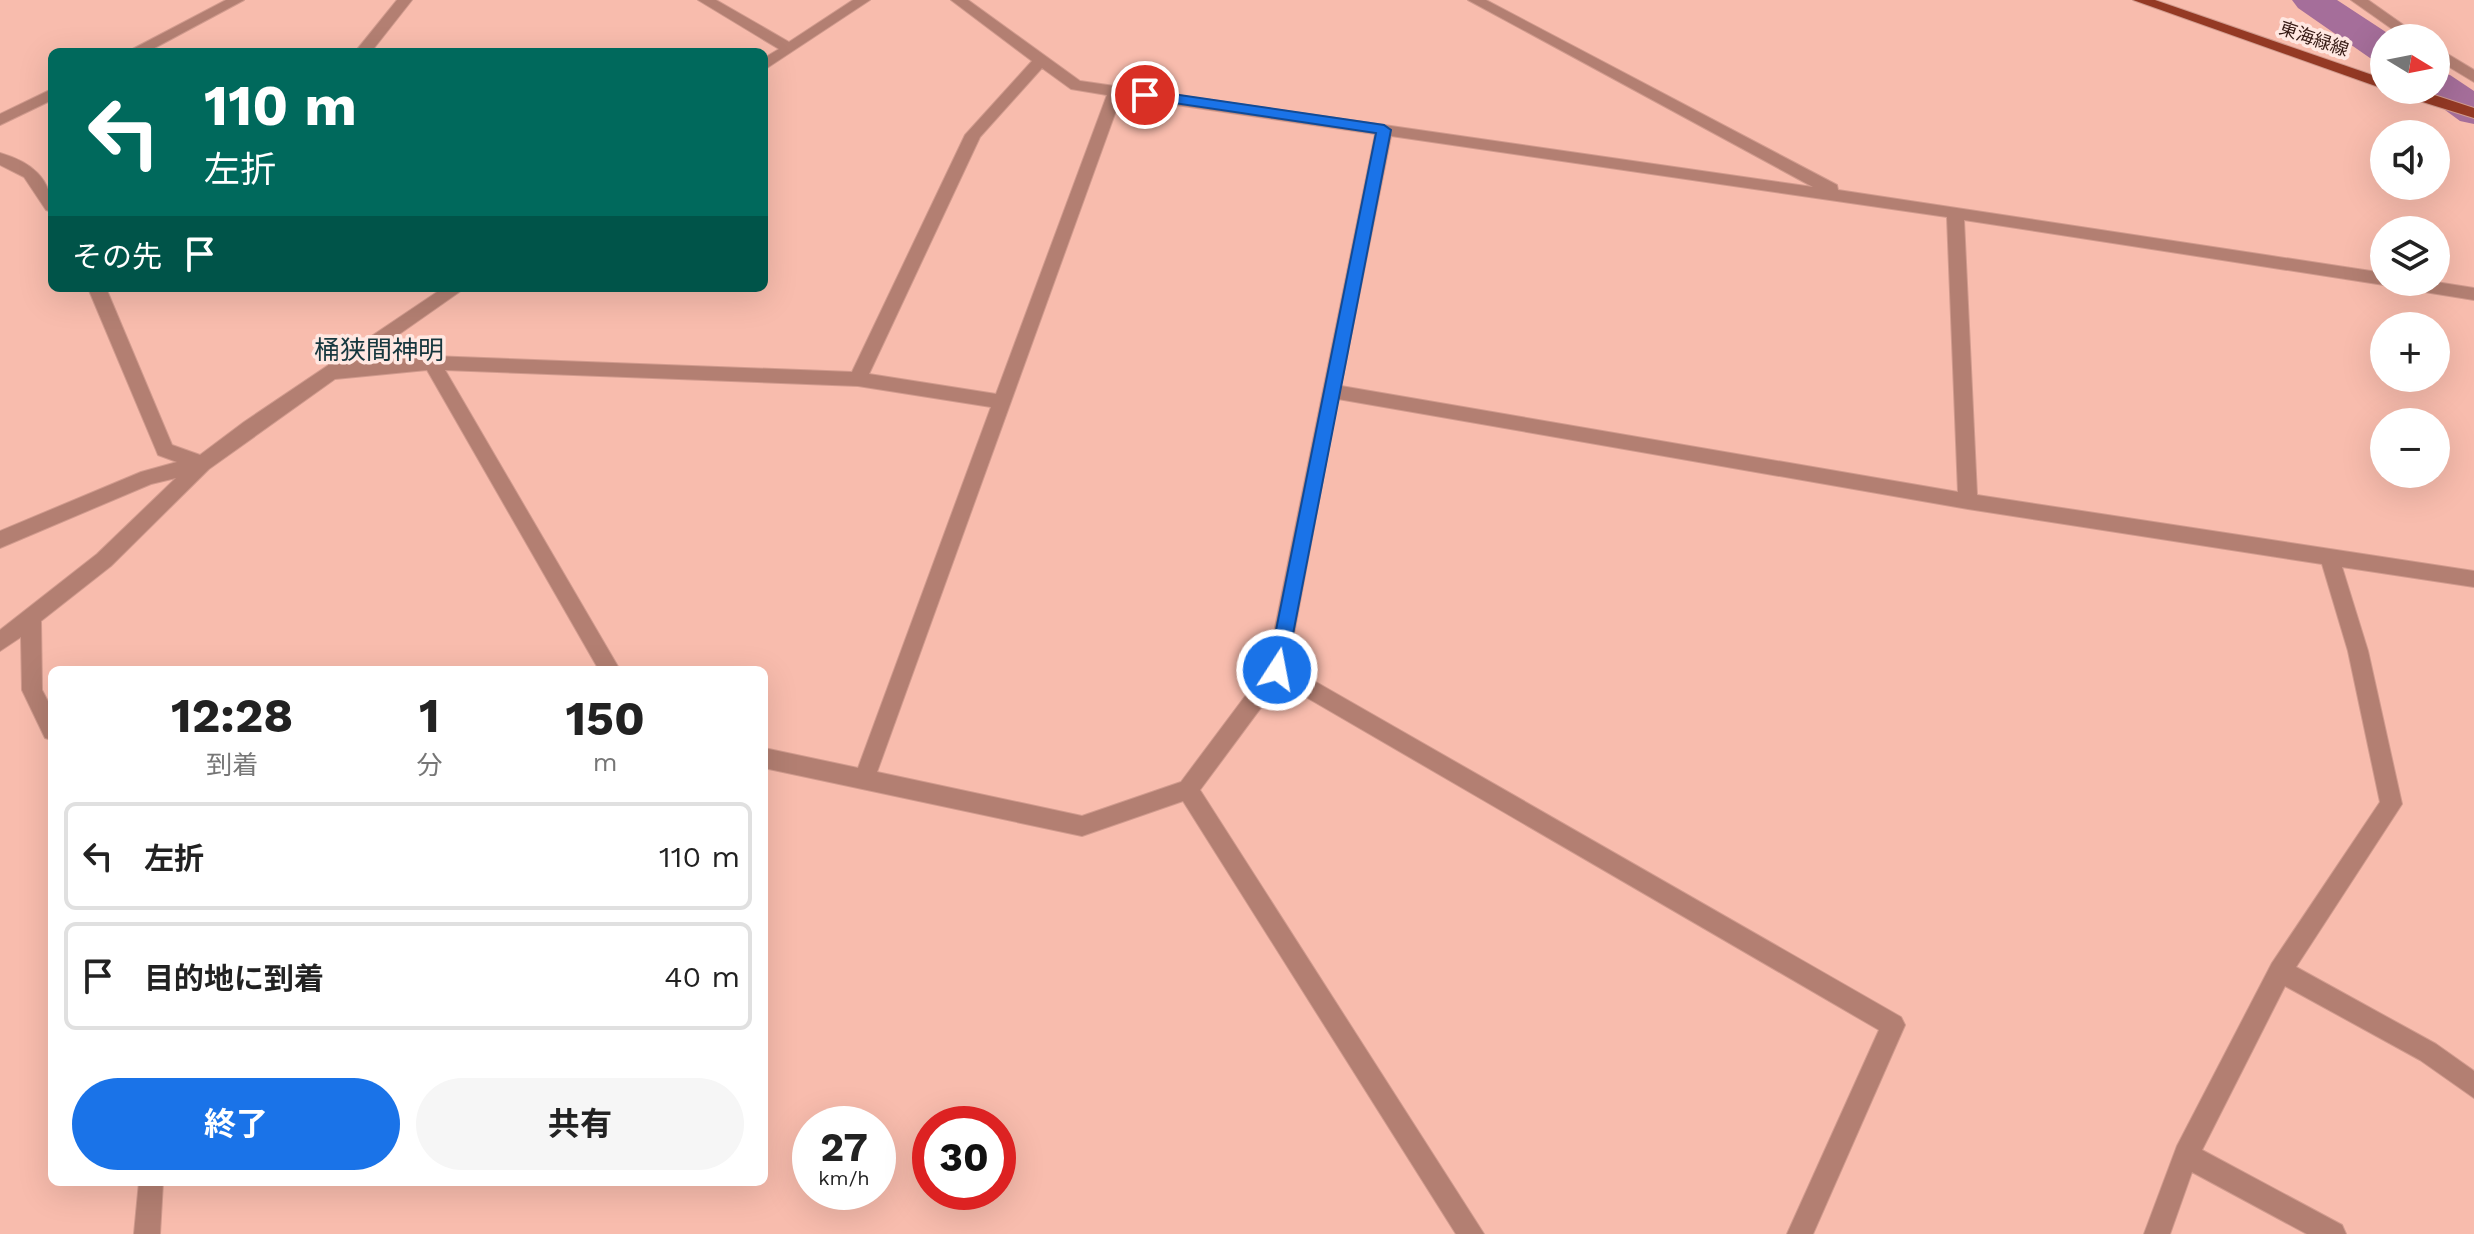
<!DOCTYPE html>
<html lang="ja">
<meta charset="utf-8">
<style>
:root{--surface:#fff;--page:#f6f6f6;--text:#222;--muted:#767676;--line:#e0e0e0;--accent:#1a73e8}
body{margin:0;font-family:"Work Sans","Noto Sans JP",sans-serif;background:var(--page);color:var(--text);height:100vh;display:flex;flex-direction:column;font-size:30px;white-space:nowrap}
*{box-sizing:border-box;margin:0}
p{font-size:26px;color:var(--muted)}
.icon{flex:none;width:44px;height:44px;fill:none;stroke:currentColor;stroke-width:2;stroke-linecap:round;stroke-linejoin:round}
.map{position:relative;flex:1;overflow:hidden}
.drawer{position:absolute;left:48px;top:666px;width:720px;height:520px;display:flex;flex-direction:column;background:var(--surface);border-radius:12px;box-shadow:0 8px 32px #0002}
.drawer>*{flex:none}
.hud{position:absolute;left:48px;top:48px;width:720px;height:244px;border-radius:12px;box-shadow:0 8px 32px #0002;background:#00695c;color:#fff;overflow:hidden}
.needle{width:52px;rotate:100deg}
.tools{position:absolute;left:2370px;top:24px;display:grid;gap:16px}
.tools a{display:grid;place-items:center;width:80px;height:80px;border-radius:50%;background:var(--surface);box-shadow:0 8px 32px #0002;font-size:40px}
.speed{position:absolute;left:792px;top:1106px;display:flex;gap:16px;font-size:40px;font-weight:700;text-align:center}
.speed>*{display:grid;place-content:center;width:104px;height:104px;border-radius:50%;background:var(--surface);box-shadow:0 8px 32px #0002;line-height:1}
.speed small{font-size:20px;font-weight:400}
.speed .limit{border:12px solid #d22;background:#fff;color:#111}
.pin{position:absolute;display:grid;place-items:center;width:68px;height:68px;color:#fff;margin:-34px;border:4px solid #fff;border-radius:50%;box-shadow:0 2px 8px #0007}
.me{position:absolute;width:88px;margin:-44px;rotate:11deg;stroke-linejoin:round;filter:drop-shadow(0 0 6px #0008)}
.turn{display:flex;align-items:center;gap:28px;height:168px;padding:0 24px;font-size:36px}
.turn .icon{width:104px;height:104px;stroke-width:2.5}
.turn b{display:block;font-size:56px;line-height:68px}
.then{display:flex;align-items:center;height:76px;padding:0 24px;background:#0003;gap:16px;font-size:30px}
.eta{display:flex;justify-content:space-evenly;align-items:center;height:136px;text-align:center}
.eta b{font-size:48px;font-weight:700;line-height:56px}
.primary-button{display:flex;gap:16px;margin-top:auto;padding:16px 24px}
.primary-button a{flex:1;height:92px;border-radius:48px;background:var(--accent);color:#fff;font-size:32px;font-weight:700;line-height:92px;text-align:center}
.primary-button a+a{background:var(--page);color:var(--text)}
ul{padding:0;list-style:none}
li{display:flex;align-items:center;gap:24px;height:108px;margin:0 16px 12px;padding:0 8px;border:4px solid var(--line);border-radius:12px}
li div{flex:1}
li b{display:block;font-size:30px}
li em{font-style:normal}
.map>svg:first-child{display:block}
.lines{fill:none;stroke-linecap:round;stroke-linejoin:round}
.canal{fill:#a56e9a;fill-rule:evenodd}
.minor-casing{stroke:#d19b8e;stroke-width:2}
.major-casing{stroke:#d19b8e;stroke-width:2}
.minor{fill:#b37f72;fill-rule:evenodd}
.major{fill:#943924;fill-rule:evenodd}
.route{fill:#1a73e8;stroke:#114b97;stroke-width:2}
.labels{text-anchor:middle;stroke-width:7;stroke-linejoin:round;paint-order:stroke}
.far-street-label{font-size:18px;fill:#341812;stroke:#ffe7e1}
.quarter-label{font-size:26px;fill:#16373e;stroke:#ffe7e1}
</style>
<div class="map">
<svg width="2474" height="1234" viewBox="0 0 2474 1234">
<rect width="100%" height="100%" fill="#f8bcad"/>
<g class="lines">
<g class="canal">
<path d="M 2292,0 L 2337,0 L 2395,38 L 2384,38 L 2384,62 L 2370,58 L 2298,8 Z"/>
<path d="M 2436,71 L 2450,75 L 2474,91 L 2474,124 L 2460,121 L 2422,93 L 2420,90 L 2436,90 Z"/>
</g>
<defs>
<g id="minor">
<path d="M 226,0 L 244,0 L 147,52 L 127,52 Z"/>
<path d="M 397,0 L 412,0 L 371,52 L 355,52 Z"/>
<path d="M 698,0 L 716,0 L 789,42 L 853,0 L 870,0 L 764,70 L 764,58 L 779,49 Z"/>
<path d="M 951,0 L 968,0 L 1080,81 L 1813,187 L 1468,0 L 1486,0 L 1837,185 L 1838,190 L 2384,273 L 2384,282 L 2391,282 L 2384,285 L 1964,220 L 1977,495 L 2474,571 L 2474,587 L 2342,567 L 2368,651 L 2402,804 L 2296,967 L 2436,1044 L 2474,1071 L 2474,1098 L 2420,1060 L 2285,986 L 2202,1150 L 2342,1225 L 2346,1234 L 2307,1234 L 2192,1172 L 2170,1234 L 2144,1234 L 2177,1146 L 2272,963 L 2380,802 L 2348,651 L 2322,564 L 1968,509 L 1338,399 L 1288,666 L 1901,1017 L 1905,1025 L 1813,1234 L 1787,1234 L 1879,1030 L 1280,682 L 1200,790 L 1484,1234 L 1456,1234 L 1183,801 L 1082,836 L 764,768 L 764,748 L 858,768 L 991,407 L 858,386 L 445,370 L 620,670 L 599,670 L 427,370 L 335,379 L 209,469 L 111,566 L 41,621 L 42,690 L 52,709 L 52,740 L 45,738 L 22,690 L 21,637 L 0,651 L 0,630 L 97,554 L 176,478 L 151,484 L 0,548 L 0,531 L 141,472 L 177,462 L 158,455 L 156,450 L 88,288 L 106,288 L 172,445 L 200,455 L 244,422 L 443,288 L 465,288 L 358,363 L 432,356 L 852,372 L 965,135 L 1032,61 ZM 1042,68 L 1071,89 L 1107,95 L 996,394 L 869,374 L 980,137 ZM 1121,97 L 1375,134 L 1267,667 L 1181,782 L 1082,816 L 877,772 ZM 1391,136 L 1947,217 L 1958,492 L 1341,386 Z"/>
<path d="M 2351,0 L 2368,0 L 2422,38 L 2405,38 Z"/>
<path d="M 2436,47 L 2474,70 L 2474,82 L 2436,59 Z"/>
<path d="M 52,89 L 52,100 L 0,125 L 0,114 Z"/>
<path d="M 0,153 C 31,162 52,178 52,212 L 46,210 L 24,177 L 0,165 Z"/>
<path d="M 2391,282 L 2436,282 L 2474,288 L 2474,300 L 2400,288 Z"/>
<path d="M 139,1182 L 163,1182 L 160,1234 L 134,1234 Z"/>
</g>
<g id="major">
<path d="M 2133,0 L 2155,0 L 2384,79 L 2384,89 Z"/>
<path d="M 2394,90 L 2419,90 L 2474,108 L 2474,118 L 2397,94 Z"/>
</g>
</defs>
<use href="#minor" class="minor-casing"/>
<use href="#major" class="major-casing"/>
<use href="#minor" class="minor"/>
<use href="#major" class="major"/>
</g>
<path class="route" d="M 1145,90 L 1384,125 L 1391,130 L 1286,670 L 1284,676 L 1270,676 L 1268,670 L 1376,133 L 1140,98 L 1140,91 Z"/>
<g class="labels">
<g class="far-street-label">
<text transform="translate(2314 39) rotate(19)" y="6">東海緑線</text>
</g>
<g class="quarter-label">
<text x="379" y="359">桶狭間神明</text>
</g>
</g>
</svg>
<div class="tools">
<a><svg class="needle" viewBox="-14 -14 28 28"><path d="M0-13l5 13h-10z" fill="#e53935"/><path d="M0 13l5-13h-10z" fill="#767676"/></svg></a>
<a><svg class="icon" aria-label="sound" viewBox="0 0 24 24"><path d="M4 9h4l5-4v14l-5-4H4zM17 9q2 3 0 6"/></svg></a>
<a><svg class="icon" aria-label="layers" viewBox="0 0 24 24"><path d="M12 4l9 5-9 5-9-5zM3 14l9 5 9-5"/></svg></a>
<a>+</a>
<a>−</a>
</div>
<div class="speed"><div>27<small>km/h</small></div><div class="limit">30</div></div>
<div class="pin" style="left:1145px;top:95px;background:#d93025"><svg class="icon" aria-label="arrive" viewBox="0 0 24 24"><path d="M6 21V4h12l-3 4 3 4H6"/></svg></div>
<svg class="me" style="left:1277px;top:670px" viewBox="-20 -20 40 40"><circle r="17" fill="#1a73e8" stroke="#fff" stroke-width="3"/><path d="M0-11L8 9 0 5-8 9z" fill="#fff"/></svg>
<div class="hud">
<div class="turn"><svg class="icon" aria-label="left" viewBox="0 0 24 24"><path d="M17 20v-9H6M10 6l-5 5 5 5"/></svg><div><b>110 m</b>左折</div></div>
<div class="then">その先<svg class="icon" aria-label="arrive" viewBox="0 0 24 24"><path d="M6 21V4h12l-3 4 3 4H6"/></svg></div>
</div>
<section class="drawer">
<div class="eta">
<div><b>12:28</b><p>到着</p></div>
<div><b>1</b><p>分</p></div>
<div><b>150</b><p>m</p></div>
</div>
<ul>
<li><svg class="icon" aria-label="left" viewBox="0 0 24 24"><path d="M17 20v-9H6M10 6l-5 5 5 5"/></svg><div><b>左折</b></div><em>110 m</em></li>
<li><svg class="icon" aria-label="arrive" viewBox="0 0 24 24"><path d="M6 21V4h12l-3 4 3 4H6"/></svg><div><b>目的地に到着</b></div><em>40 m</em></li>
</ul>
<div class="primary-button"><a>終了</a><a>共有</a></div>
</section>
</div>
